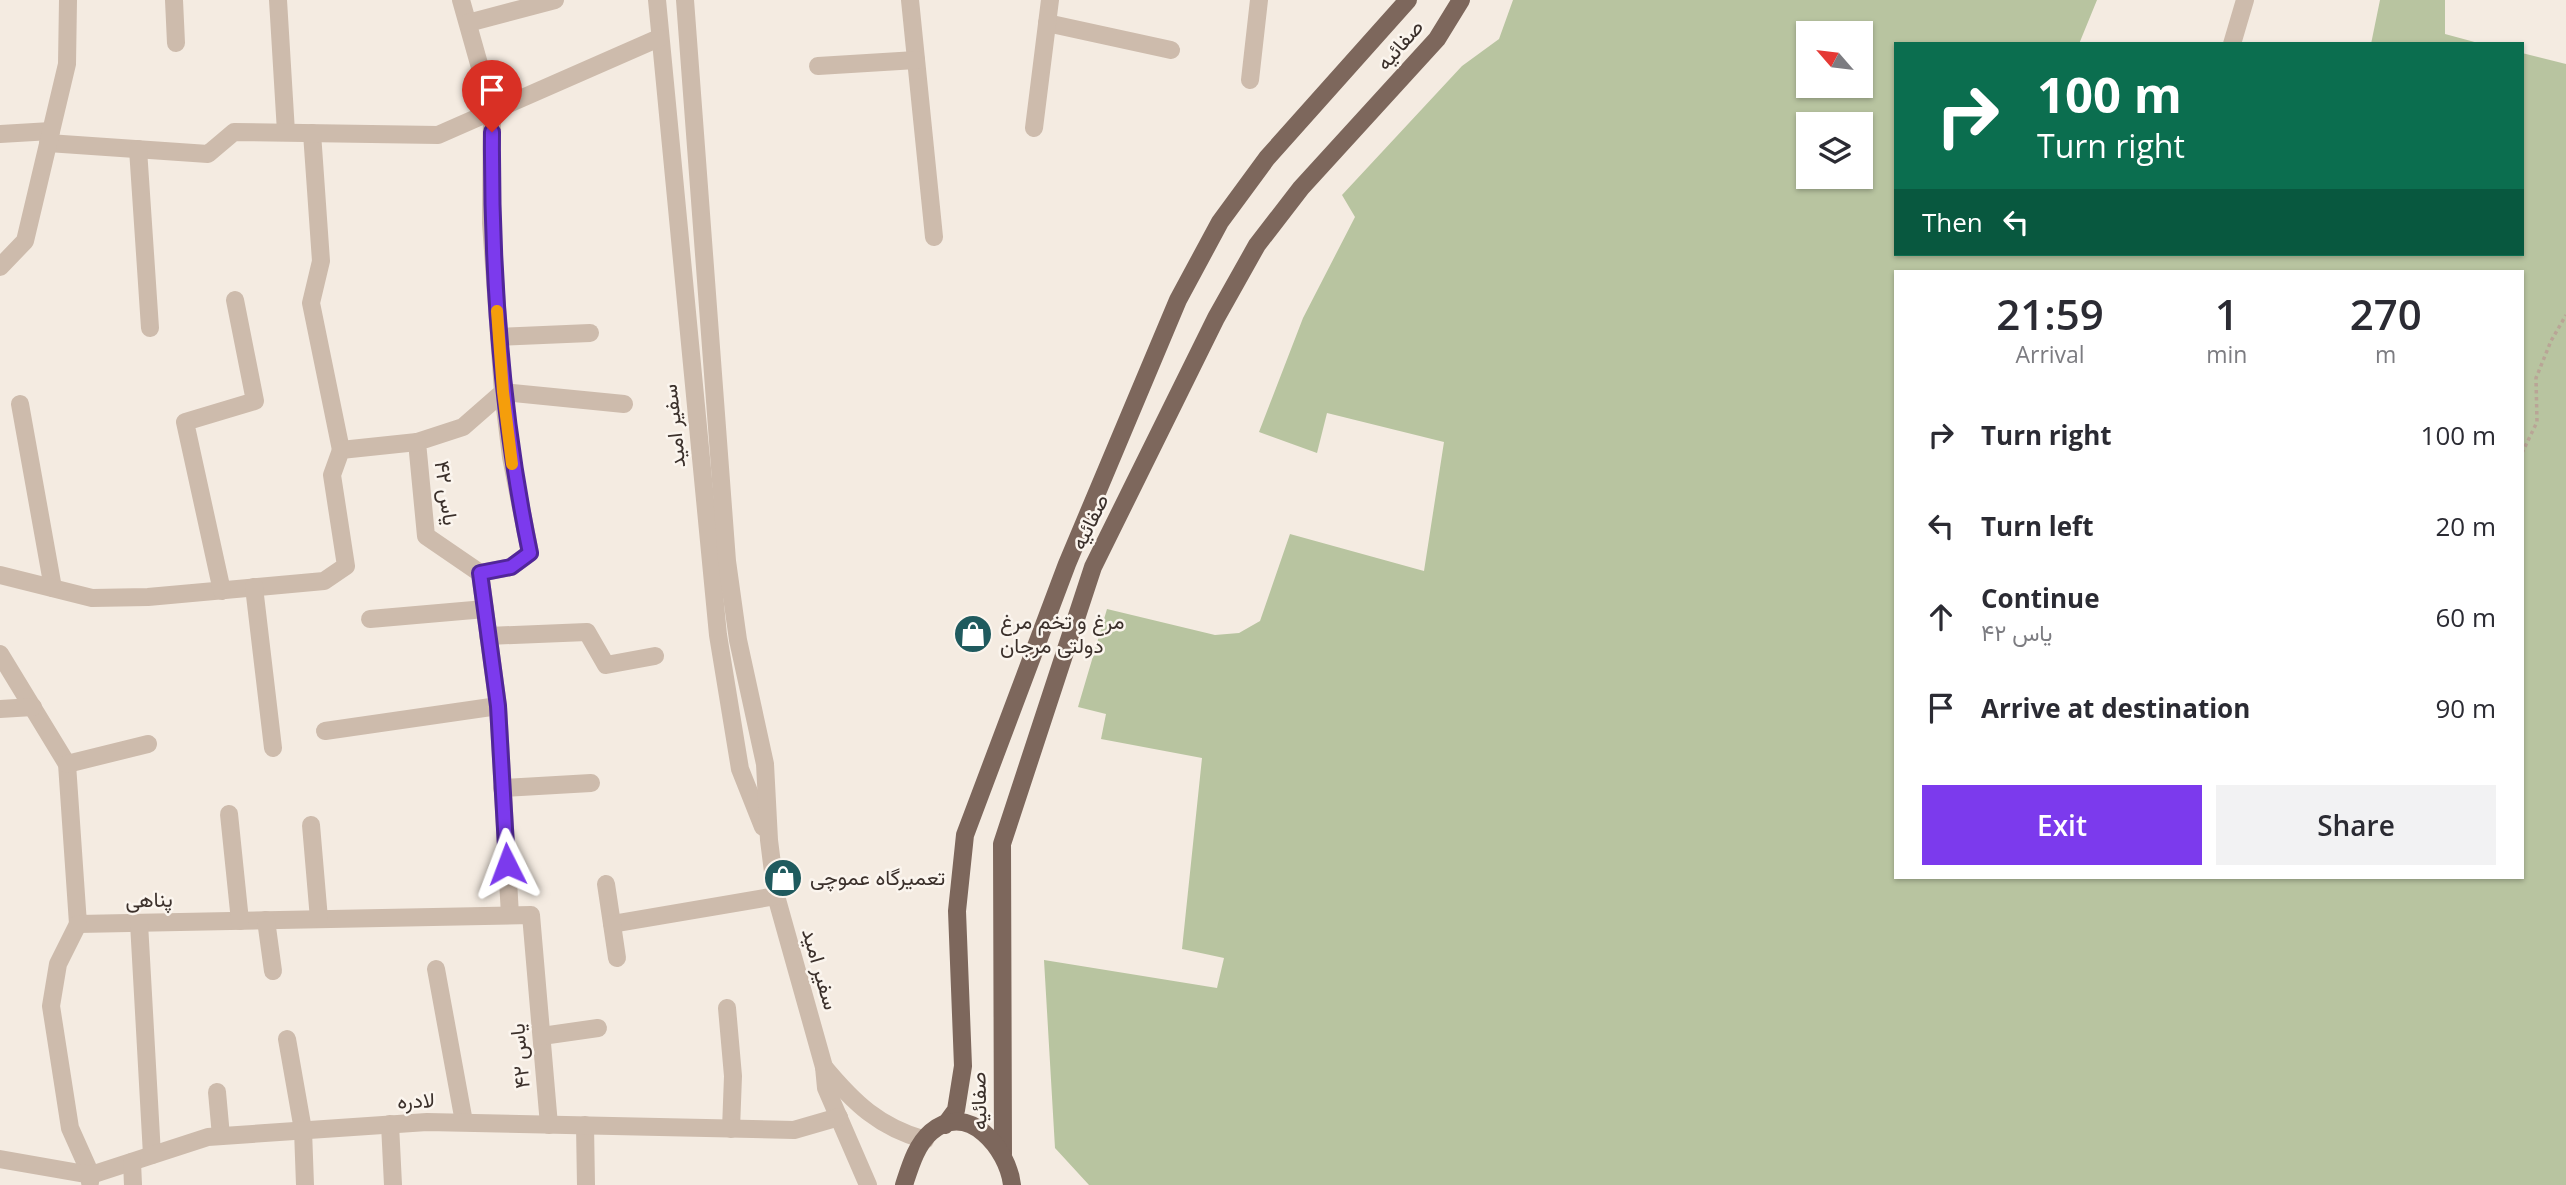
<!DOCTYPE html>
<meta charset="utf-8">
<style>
:root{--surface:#fff;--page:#f2f2f3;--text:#2b2b33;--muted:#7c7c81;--accent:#7c3aed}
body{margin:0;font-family:"Open Sans",Vazirmatn,sans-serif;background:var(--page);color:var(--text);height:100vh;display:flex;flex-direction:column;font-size:26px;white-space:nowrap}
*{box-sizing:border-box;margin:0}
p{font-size:23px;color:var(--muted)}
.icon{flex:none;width:38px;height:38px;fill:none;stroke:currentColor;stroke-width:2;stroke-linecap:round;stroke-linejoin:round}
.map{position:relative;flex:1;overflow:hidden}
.panel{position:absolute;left:1894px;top:270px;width:630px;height:609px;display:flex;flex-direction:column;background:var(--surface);border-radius:0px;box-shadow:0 2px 5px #0004}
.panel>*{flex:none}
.guide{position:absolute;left:1894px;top:42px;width:630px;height:214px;border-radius:0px;box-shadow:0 2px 5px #0004;background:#0b6e4f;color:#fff;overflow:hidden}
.needle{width:46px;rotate:298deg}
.fabs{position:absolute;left:1796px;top:21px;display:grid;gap:14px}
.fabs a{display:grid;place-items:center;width:77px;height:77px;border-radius:0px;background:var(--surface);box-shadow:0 2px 5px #0004;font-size:35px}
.pin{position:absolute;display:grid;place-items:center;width:60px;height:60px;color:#fff;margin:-72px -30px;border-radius:50% 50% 50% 0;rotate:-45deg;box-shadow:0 0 7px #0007}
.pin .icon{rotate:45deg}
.me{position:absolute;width:77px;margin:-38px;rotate:357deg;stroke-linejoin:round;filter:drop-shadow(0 0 5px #0008)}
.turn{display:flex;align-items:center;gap:24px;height:147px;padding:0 28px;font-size:32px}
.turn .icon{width:91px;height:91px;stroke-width:2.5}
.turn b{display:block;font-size:49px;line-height:60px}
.then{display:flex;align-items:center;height:66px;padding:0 28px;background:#0003;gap:14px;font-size:26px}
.eta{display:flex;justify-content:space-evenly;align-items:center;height:119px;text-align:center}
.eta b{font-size:42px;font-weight:600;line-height:49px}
.action{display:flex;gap:14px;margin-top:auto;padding:14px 28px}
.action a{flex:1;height:80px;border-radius:0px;background:var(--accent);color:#fff;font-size:28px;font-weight:600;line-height:80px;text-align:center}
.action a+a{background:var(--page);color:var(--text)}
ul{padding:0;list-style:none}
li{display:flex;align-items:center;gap:21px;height:91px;padding:0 28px}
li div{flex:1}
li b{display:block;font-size:26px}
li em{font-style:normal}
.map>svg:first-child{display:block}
.garden{fill:#b8c4a0;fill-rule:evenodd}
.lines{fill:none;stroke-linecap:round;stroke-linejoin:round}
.path{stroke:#b9a596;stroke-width:3.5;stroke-dasharray:3.5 3.5;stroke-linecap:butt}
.minor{stroke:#cdbbac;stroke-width:18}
.major{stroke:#7d675c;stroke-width:18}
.route-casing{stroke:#51269a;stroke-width:18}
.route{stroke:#7c3aed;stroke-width:12}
.slow{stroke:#f59e0b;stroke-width:12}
.labels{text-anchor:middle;stroke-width:5;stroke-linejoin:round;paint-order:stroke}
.street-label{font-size:21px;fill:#3b302b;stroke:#fbf5ee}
.poi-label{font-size:21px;fill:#3b302b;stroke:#fbf5ee;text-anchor:start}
</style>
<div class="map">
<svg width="2566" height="1185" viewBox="0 0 2566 1185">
<rect width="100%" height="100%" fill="#f4ebe1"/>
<g class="garden">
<path d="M 1513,0 L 2097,0 L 2079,44 L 1895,44 L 1895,254 L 2522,254 L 2522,53 L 2566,64 L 2566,1185 L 1089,1185 L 1055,1148 L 1044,960 L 1217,988 L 1224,958 L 1182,949 L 1202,758 L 1101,739 L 1106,714 L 1078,707 L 1107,609 L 1215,635 L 1239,633 L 1260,621 L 1290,534 L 1424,571 L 1444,442 L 1327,413 L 1317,453 L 1259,432 L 1303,318 L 1355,217 L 1342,195 L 1462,66 L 1499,39 ZM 1808,33 L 1860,33 L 1860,86 L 1808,86 ZM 1808,124 L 1860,124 L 1860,177 L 1808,177 ZM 1895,271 L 2522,271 L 2522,877 L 1895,877 Z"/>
<path d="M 2380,0 L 2445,0 L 2445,34 L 2482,44 L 2371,44 Z"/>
</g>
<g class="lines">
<path class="path" d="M 2522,453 L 2537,422 L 2536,378 L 2551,341 L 2566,315"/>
<g class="minor">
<path d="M 174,0 L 176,43"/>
<path d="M 278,0 L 286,132"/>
<path d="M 461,0 L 492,110 L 491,223 L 503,392 L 463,427 L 417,442 L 426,536 L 480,573 L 498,706 L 510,915"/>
<path d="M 657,0 L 718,635 L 740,769 L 763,827"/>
<path d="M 685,0 L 727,561 L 738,640 L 765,764 L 769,840 L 776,896 L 824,1067 L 826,1088 L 868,1185"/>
<path d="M 910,0 L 934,237"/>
<path d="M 468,23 L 555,0"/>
<path d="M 1047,23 L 1171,50"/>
<path d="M 2232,44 L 2245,0"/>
<path d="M 818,66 L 916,60"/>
<path d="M 1250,80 L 1259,0"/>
<path d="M 1034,128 L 1050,0"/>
<path d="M 312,133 L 321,261 L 311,303 L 341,450"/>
<path d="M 0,134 L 51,131"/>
<path d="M 48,143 L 208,154 L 234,132 L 438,135 L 659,38"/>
<path d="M 138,149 L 150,328"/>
<path d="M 0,267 L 25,241 L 67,64 L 68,0"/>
<path d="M 499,337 L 590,333"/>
<path d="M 20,404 L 53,588"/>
<path d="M 480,573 L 511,567 L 530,553 L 511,457 L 503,392 L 624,404"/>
<path d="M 0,575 L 92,598 L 148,597 L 324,581 L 346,566 L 332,475 L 341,450 L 417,442"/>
<path d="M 254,587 L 273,748"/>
<path d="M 222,591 L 185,422 L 255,401 L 235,300"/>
<path d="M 370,619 L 485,609"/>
<path d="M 488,636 L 587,632 L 606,665 L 655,656"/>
<path d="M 0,654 L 67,764 L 78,924 L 531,915 L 549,1125"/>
<path d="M 0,709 L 33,707"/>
<path d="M 325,731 L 498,706"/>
<path d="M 67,764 L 148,744"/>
<path d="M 502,788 L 591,783"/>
<path d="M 229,814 L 240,921"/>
<path d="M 311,825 L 319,919"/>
<path d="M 606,884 L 612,924 L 776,896"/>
<path d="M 266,920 L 273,971"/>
<path d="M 139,923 L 152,1155"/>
<path d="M 78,924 L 58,964 L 51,1006 L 70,1128 L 91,1175 L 90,1182"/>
<path d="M 612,924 L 617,958"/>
<path d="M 436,969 L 464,1122"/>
<path d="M 727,1008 L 733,1076 L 731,1129"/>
<path d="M 542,1036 L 598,1028"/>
<path d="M 287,1039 L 303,1130 L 305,1185"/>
<path d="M 824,1067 C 854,1103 879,1127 925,1140"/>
<path d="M 217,1092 L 221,1136"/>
<path d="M 390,1124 L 393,1185"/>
<path d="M 585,1125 L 586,1185"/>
<path d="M 0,1159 L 91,1175 L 208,1137 L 427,1122 L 794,1130 L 839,1117"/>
<path d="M 132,1162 L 133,1185"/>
</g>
<g class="major">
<path d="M 945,1125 L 956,1110 L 963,1066 L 957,911 L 965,835 L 1067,564 L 1178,300 L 1220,222 L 1267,158 L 1408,0"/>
<path d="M 1003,1154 L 1002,844 L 1093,567 L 1216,318 L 1257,245 L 1301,188 L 1437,39 L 1461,0"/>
<path d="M 904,1185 C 910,1167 916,1145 931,1132 C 968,1100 1008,1149 1012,1185"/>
</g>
</g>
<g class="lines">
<defs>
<path id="route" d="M 492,132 C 491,274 501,414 530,553 L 511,567 L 480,573 L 498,706 L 507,864"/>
</defs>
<use href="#route" class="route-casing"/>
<use href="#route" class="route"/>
<path class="slow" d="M 497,311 L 503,392 L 512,464"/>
</g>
<defs>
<symbol id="shop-disc" viewBox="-11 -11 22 22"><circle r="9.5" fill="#1f5a5e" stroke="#fbf5ee"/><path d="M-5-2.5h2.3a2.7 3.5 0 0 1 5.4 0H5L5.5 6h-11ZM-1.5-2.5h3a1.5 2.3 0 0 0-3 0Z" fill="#fff"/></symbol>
</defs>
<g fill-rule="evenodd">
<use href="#shop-disc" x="951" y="612" width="44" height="44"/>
<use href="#shop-disc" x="761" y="856" width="44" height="44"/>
</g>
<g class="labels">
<g class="street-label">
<text transform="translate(1400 45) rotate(-49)" y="7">صفائیه</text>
<text transform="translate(674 426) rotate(-96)" y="7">سفیر امید</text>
<text transform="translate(446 493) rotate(82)" y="7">یاس ۴۲</text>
<text transform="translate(1090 522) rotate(-64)" y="7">صفائیه</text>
<text transform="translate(149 900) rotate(-1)" y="7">پناهی</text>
<text transform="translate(820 969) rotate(74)" y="7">سفیر امید</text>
<text transform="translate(520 1056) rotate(-95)" y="7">یاس ۴۲</text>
<text transform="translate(416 1101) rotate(-2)" y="7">لادره</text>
<text transform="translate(979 1101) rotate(-91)" y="7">صفائیه</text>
</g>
<g class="poi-label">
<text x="1000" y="629">مرغ و تخم مرغ<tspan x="1000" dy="24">دولتی مرجان</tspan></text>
<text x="810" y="885">تعمیرگاه عموچی</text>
</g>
</g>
</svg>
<div class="fabs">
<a><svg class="needle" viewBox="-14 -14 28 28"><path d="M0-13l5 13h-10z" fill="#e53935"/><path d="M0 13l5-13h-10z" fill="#7c7c81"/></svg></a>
<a><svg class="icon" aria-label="layers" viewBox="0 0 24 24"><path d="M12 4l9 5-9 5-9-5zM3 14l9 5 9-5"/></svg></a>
</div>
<div class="pin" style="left:492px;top:132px;background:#d93025"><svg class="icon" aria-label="arrive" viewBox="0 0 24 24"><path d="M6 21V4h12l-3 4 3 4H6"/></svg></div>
<svg class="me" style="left:507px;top:864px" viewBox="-20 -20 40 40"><path d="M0-17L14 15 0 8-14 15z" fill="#7c3aed" stroke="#fff" stroke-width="4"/></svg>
<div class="guide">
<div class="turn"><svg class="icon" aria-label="right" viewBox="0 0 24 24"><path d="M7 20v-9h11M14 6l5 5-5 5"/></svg><div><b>100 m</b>Turn right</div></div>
<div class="then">Then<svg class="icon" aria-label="left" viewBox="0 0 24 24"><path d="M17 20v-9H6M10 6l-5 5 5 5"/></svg></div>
</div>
<section class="panel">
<div class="eta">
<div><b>21:59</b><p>Arrival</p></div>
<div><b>1</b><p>min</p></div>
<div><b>270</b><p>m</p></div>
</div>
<ul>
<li><svg class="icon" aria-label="right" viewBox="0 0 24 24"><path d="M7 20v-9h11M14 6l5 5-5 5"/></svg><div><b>Turn right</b></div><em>100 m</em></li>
<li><svg class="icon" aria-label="left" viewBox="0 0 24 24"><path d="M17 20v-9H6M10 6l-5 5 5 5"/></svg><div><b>Turn left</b></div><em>20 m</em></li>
<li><svg class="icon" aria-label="ahead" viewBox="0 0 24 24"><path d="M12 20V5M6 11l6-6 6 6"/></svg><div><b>Continue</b><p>یاس ۴۲</p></div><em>60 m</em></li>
<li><svg class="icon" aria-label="arrive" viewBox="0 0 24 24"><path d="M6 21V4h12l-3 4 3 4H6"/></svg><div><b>Arrive at destination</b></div><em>90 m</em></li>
</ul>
<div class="action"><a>Exit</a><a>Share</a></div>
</section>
</div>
